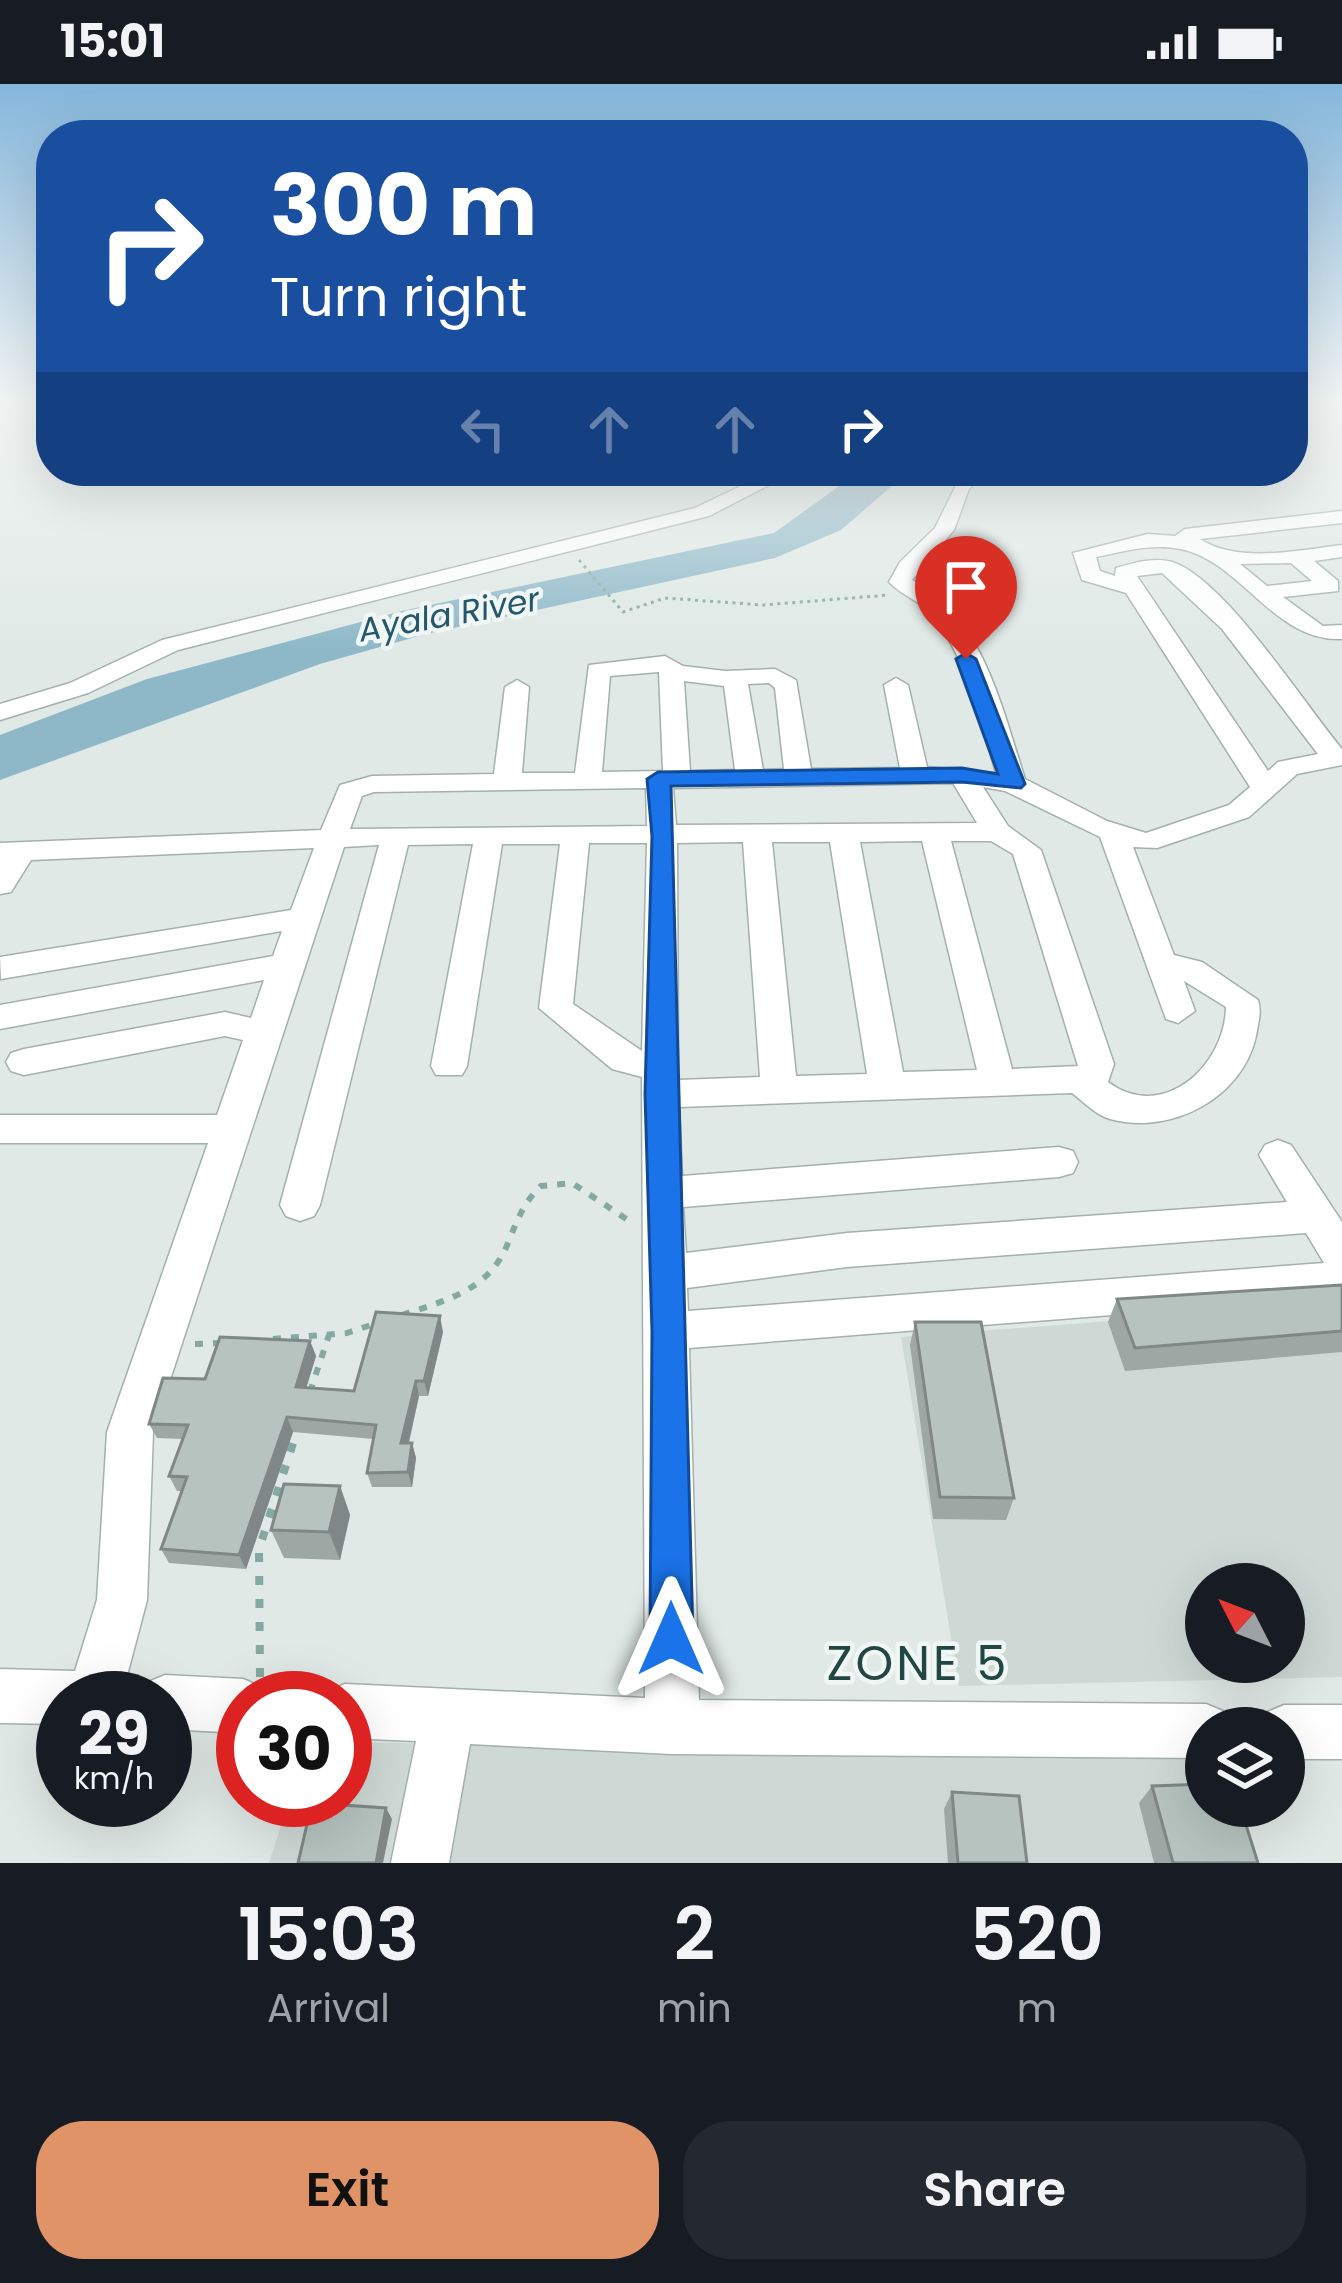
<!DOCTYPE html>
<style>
:root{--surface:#171b24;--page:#242831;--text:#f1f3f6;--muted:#9ea1a6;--accent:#e09367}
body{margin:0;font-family:Poppins,sans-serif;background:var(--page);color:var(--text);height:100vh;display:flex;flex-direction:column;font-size:45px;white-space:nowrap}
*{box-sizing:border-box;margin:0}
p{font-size:39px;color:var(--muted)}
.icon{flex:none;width:66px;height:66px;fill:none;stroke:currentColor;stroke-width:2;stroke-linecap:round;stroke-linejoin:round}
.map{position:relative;height:1779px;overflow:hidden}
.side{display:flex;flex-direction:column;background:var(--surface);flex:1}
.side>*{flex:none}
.hud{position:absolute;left:36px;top:36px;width:1272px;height:366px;border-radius:48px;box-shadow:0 12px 48px #0002;background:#1a4fa0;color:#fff;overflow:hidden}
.needle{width:78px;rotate:312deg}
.tools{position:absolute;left:1185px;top:1479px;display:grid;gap:24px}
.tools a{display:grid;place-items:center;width:120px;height:120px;border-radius:50%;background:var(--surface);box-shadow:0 12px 48px #0002;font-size:60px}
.speed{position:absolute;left:36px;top:1587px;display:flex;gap:24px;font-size:60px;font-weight:700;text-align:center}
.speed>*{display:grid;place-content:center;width:156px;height:156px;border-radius:50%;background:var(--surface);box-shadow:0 12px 48px #0002;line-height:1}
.speed small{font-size:30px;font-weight:400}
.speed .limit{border:18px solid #d22;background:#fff;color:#111}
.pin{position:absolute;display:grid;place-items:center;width:102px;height:102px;color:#fff;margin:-123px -51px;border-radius:50% 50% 50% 0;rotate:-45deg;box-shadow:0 0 12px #0007}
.pin .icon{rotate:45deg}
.me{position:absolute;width:132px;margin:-66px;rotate:0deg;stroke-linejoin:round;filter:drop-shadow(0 0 9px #0008)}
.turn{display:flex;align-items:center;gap:42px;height:252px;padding:0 36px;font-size:54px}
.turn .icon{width:156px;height:156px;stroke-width:2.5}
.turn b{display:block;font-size:84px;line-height:102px}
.lanes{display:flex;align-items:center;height:114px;padding:0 36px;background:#0003;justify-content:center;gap:60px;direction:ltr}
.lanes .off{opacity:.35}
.eta{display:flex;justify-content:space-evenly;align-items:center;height:204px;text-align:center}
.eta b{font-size:72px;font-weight:600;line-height:84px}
.button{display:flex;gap:24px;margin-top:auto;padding:24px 36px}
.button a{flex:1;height:138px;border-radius:48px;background:var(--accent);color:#111;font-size:48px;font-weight:600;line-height:138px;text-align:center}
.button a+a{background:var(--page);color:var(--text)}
.status{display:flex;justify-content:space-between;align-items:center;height:84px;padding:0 60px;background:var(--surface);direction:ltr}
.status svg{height:33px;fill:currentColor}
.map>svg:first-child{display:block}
.built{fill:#ced8d5;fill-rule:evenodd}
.water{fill:#8eb8c8}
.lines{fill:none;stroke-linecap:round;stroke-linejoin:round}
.minor-casing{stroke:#a4b0ad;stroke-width:3}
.path-far2{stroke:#84a9a1;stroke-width:3;stroke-dasharray:3 4.5;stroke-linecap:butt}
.path-far1{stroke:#84a9a1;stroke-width:6;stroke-dasharray:8 10;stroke-linecap:butt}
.path{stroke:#84a9a1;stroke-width:8;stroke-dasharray:9 14;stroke-linecap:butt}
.minor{fill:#fff;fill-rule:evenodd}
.wall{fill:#9da8a4}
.shaded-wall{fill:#7f8886}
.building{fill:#b6c3bf;stroke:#7f8886;stroke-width:3}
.route{fill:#1a73e8;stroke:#114b97;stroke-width:3}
.labels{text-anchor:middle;stroke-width:9;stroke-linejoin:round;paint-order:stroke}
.far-water-label{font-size:33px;font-style:italic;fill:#25576b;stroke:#f0f6f4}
.near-neighbourhood-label{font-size:48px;letter-spacing:3px;fill:#224642;stroke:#f0f6f4}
</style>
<div class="status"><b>15:01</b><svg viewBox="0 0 49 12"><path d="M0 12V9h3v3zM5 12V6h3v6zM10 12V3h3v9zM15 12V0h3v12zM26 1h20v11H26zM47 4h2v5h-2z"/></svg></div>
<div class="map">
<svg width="1342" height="1779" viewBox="0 0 1342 1779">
<rect width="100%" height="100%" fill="#e0e9e6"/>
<g class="built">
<path d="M 1342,1219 L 1342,1593 L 959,1602 L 901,1253 ZM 1206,1500 L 1284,1500 L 1284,1578 L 1206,1578 Z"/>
<path d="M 345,1658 L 1206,1672 L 1206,1722 L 1245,1779 L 269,1779 L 289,1716 L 345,1716 Z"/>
</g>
<path class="water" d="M 860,387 L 909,387 L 841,446 L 775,474 L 426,550 L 320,580 L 0,696 L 0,651 L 147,595 L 402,527 L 774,449 Z"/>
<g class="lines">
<defs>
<g id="minor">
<path d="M 772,387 L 796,387 L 709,432 L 178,566 L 88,609 L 0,636 L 0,620 L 70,599 L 162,556 L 695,424 Z"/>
<path d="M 963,387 L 985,387 L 969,405 L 954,446 L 912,496 C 982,530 1003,627 1025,695 L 1107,737 L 1146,749 L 1229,721 L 1250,703 L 1126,509 L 1082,496 L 1073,469 L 1148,450 L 1175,452 L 1185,445 L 1342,427 L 1342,439 L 1200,455 C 1238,480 1299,466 1342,461 L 1342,473 L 1314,477 L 1338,497 L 1338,507 L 1283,513 L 1323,542 L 1342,541 L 1342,555 C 1274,558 1242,478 1181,465 C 1152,459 1124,467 1096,473 L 1100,487 L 1115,492 L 1116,484 C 1134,479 1153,473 1172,478 C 1224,494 1304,620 1342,665 L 1342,681 L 1297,690 L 1249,733 L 1157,764 L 1133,763 L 1174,871 L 1202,878 L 1258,916 C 1262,929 1258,939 1256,952 C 1243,1013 1172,1052 1110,1035 C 1096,1031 1084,1018 1072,1009 L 679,1023 L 682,1092 L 1059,1063 L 1073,1067 L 1078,1078 L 1073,1089 L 1059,1093 L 683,1123 L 686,1169 L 847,1149 L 1287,1118 L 1259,1071 L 1265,1061 L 1278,1056 L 1291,1061 L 1342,1138 L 1342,1213 L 689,1264 L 699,1616 L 1206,1620 L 1225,1628 L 1232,1644 L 1206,1644 L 1206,1674 L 672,1670 L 470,1660 L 449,1779 L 391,1779 L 416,1657 L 345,1654 L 345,1614 L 323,1614 L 326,1608 L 345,1600 L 645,1614 L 642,993 L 612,985 L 539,924 L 560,760 L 502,760 L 467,982 L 462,991 L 436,991 L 431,982 L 473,760 L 408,761 L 320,1121 L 314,1132 L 300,1137 L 286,1132 L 280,1121 L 379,761 L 344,763 L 153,1348 L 147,1516 L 125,1599 L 131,1614 L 63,1614 L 63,1640 L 0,1639 L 0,1585 L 75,1587 L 97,1516 L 107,1348 L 208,1059 L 0,1059 L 0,1031 L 217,1031 L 243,956 L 225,952 L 24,991 L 11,987 L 6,978 L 11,969 L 24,965 L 225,928 L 251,934 L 264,896 L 0,945 L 0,921 L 273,872 L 282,847 L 1,895 L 0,873 L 291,826 L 314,764 L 31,776 L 11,808 L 0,810 L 0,759 L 321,746 L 340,701 L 372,692 L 494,690 L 505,603 L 517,596 L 529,603 L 522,689 L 575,689 L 589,581 L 665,572 L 683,582 L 725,587 L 775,585 L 796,596 L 811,685 L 900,684 L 884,601 L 896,594 L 908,601 L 927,683 L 996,689 C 981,637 967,575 933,532 C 920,516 902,512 889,498 L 900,478 L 935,444 ZM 1291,479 L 1312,497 L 1267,502 L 1240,480 ZM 1162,489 L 1222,545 L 1318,670 L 1278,678 L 1268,687 L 1137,492 ZM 659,588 L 663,687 L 602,688 L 610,592 ZM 684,597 L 724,602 L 735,686 L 690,687 ZM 769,599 L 775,604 L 784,685 L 763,686 L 748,600 ZM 953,699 L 977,739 L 676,741 L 673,704 ZM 983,703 L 1005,707 L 1100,753 L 1166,935 L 1178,939 L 1195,927 L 1184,897 L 1226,923 C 1225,982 1163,1039 1108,998 L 1114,980 L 1041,766 L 1008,742 ZM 646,704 L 647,742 L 350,745 L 362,712 L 374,708 ZM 922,757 L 977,986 L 903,988 L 860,758 ZM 951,757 L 991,757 L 1013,770 L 1078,982 L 1012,985 ZM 743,758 L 760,993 L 678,996 L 677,759 ZM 772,758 L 830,758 L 867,990 L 796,992 ZM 589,759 L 647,759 L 642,967 L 573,920 ZM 1306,1149 L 1324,1179 L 688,1227 L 687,1204 L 847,1183 Z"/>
<path d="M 165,1591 L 243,1595 L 262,1603 L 267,1614 L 243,1614 L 243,1649 L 165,1645 L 165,1614 L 140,1614 L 146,1599 Z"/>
<path d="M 1284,1621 L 1342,1621 L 1342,1675 L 1284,1675 L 1284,1644 L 1258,1644 L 1265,1629 Z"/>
</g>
</defs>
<use href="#minor" class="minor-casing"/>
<path class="path-far2" d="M 579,476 L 623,528 L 665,514 L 763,521 L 889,511"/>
<g class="path-far1">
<path d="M 402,1231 C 446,1216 489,1207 508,1159 C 517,1137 523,1119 541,1102 L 572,1099 L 631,1138"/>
<path d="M 273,1255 L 347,1249 L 374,1240"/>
<path d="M 195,1260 L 219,1259"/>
<path d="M 310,1308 L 329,1251"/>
</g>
<path class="path" d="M 260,1593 L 259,1465 L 297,1347"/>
<use href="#minor" class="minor"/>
</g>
<g class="wall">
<path d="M 1342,1201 L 1342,1268 L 1125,1287 L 1108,1238 L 1117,1215 Z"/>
<path d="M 915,1238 L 1014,1414 L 1006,1436 L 933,1435 L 910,1261 Z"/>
<path d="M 443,1248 L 428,1312 L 419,1312 L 409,1359 L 412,1359 L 416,1374 L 412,1403 L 372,1403 L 367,1389 L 373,1355 L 293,1348 L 246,1485 L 169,1479 L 161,1465 L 182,1407 L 177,1407 L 169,1392 L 182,1355 L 157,1354 L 149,1340 L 310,1257 L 316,1272 L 306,1304 L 354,1307 Z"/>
<path d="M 340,1402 L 350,1431 L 340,1476 L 284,1474 L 271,1446 Z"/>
<path d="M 1152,1702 L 1258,1779 L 1154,1779 L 1139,1719 Z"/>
<path d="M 952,1708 L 1027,1779 L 948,1779 L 944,1725 Z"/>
</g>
<g class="shaded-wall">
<path d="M 440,1232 L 443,1248 L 428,1312 L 424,1297 Z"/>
<path d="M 310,1257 L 316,1272 L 302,1318 L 296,1303 Z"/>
<path d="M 416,1297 L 419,1312 L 405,1374 L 401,1359 Z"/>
<path d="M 287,1333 L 293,1348 L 246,1485 L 239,1471 Z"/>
<path d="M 412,1359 L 416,1374 L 412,1403 L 408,1388 Z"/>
<path d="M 340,1402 L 350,1431 L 340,1476 L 329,1448 Z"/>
<path d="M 386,1724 L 392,1735 L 383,1779 L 376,1779 Z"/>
</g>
<g class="building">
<path d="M 1342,1201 L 1342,1247 L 1135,1264 L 1117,1215 Z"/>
<path d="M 376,1228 L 440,1232 L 424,1297 L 416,1297 L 401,1359 L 412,1359 L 408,1388 L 367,1389 L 376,1341 L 287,1333 L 239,1471 L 161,1465 L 187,1393 L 169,1392 L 188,1341 L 149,1340 L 163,1294 L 205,1295 L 220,1253 L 310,1257 L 296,1303 L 354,1307 Z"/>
<path d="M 915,1238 L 981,1238 L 1014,1414 L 940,1413 Z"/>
<path d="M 284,1400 L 340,1402 L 329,1448 L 271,1446 Z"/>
<path d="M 1206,1700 L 1206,1722 L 1240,1722 L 1258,1779 L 1173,1779 L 1152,1702 Z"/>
<path d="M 952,1708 L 1019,1712 L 1027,1779 L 958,1779 Z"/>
<path d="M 312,1719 L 386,1724 L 376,1779 L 298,1779 Z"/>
</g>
<linearGradient id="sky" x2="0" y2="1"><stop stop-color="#84b6db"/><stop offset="0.56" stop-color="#f1f5f4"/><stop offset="1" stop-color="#f1f5f4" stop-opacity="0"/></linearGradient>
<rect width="1342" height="564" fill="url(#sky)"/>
<path class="route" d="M 966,569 L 976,575 L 1025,700 L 1021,704 L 962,698 L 671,702 L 693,1555 L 687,1570 L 671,1576 L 656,1570 L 650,1555 L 652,1247 L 645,1010 L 652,752 L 647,695 L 658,688 L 962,684 L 998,690 L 956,575 Z"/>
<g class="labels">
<g class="far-water-label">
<text transform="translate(449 530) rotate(-10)" y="12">Ayala River</text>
</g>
<g class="near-neighbourhood-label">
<text x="918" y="1596">ZONE 5</text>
</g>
</g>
</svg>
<div class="tools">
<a><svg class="needle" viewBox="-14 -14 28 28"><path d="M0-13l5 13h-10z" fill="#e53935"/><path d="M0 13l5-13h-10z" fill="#9ea1a6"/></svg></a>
<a><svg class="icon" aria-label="layers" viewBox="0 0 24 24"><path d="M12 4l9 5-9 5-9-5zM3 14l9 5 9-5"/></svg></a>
</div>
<div class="speed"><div>29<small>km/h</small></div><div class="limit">30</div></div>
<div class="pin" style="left:966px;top:575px;background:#d93025"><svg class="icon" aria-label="arrive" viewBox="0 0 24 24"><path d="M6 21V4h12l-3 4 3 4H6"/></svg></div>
<svg class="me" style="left:671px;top:1555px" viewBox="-20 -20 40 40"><path d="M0-17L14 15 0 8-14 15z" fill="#1a73e8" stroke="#fff" stroke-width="4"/></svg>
<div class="hud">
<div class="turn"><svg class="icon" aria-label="right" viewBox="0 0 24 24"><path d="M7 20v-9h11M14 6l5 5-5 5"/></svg><div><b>300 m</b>Turn right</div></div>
<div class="lanes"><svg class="icon off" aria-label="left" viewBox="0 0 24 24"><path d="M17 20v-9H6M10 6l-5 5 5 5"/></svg><svg class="icon off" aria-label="ahead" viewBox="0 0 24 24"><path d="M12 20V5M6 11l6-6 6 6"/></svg><svg class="icon off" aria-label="ahead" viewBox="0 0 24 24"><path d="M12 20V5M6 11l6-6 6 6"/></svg><svg class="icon" aria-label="right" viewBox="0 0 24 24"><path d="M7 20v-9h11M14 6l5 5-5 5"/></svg></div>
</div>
</div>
<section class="side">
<div class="eta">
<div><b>15:03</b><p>Arrival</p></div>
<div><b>2</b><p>min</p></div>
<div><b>520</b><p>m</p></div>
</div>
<div class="button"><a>Exit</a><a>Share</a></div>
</section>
